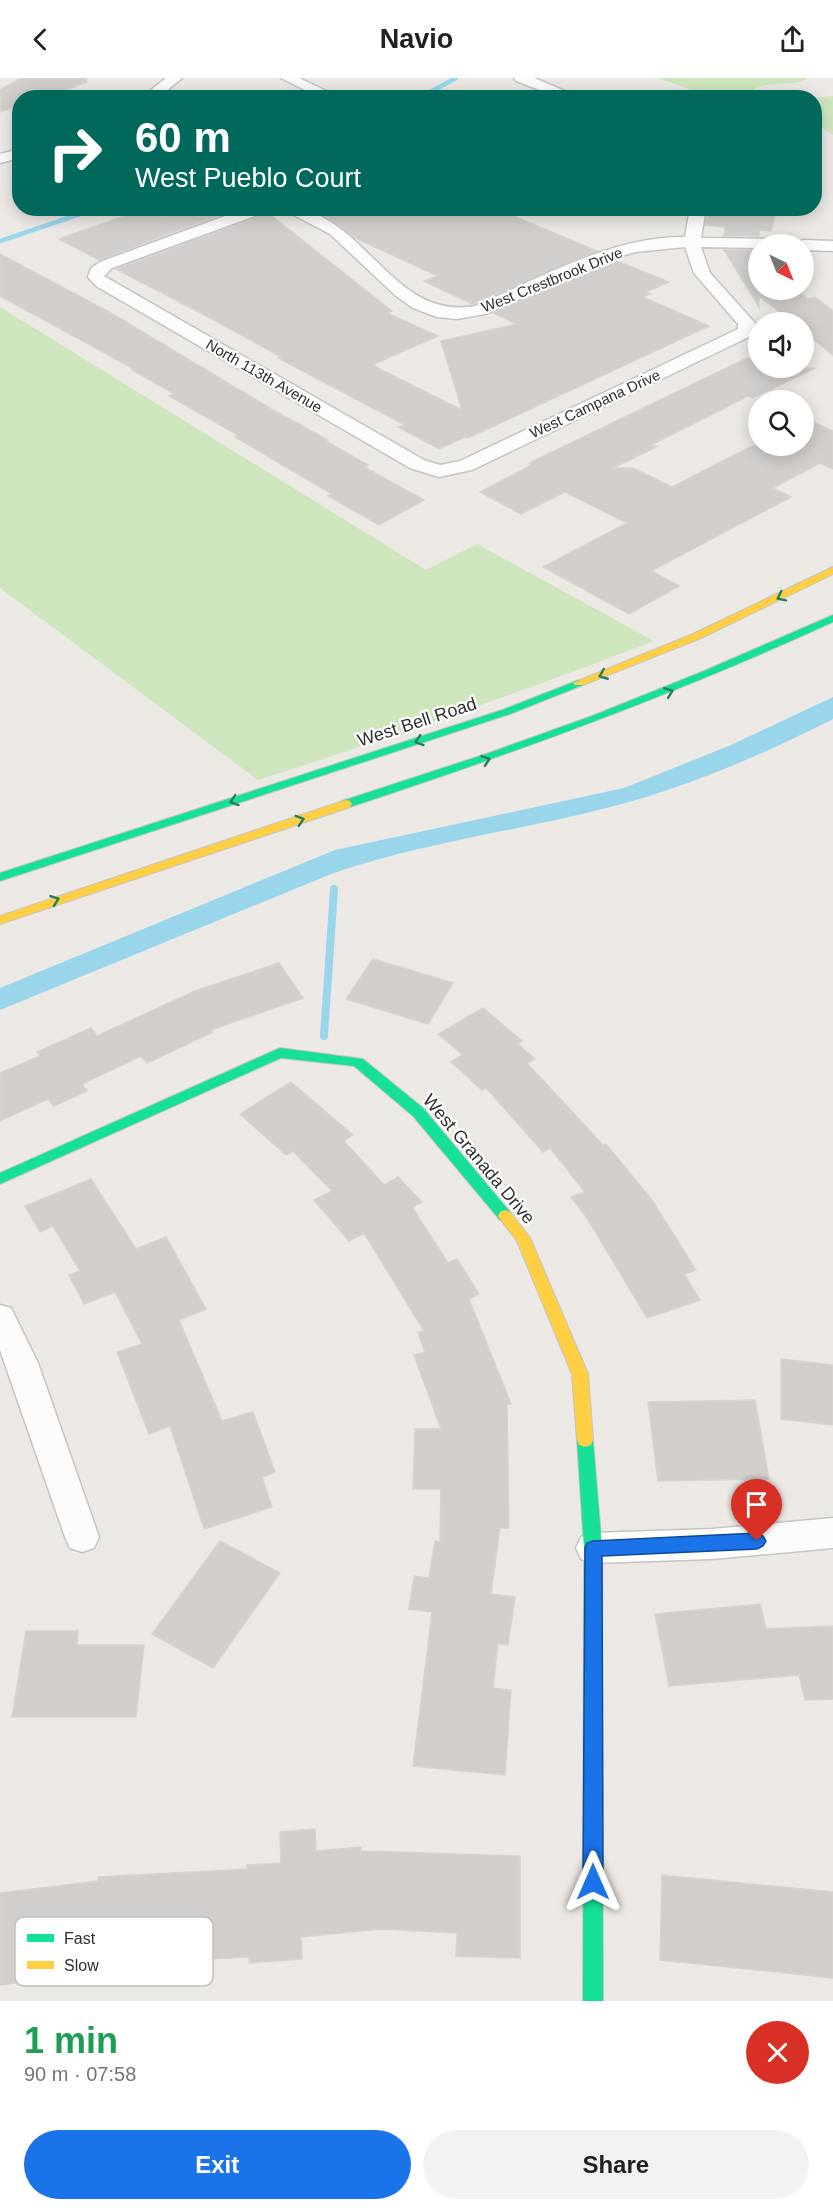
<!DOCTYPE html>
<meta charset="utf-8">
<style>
:root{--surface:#fff;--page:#f2f2f2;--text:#202124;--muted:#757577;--accent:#1a73e8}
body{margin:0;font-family:Helvetica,sans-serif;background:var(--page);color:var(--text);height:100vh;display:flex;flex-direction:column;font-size:22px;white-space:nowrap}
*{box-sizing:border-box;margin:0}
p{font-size:20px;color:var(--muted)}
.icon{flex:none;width:33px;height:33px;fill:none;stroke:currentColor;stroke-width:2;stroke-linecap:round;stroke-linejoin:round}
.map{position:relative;height:1923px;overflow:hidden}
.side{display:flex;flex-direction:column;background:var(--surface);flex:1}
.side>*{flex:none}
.top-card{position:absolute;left:12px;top:12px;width:810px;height:126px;border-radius:24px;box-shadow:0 3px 15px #0003;background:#00695c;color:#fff;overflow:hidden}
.needle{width:39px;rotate:137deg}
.controls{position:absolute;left:748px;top:156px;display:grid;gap:12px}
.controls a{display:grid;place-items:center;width:66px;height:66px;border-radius:50%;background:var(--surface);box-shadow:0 3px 15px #0003;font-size:30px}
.pin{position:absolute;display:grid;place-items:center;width:51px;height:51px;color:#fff;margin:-62px -26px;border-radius:50% 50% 50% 0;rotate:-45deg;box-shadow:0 0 6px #0007}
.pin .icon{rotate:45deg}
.me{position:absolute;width:66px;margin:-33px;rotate:0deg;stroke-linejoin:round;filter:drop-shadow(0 0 4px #0008)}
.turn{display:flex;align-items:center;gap:21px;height:126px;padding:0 24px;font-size:27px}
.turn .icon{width:78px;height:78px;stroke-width:2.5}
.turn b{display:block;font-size:42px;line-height:51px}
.round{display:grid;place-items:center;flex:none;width:63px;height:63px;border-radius:32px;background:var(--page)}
.overview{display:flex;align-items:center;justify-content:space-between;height:102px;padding:0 24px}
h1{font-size:36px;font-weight:700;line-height:45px;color:#1e9e55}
.primary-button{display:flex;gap:12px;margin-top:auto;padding:12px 24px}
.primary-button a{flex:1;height:69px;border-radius:36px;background:var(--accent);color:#fff;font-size:24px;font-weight:700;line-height:69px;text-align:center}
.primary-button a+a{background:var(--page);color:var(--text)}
header{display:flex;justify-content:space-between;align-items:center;height:78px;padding:0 24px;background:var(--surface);font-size:27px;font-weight:700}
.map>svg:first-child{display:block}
.green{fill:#cee6be}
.water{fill:#99d6ec}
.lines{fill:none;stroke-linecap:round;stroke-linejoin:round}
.stream-far1{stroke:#99d6ec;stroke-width:4.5}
.stream{stroke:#99d6ec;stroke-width:8}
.building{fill:#d1cecb;stroke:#d7d4d0;stroke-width:1.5}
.street-casing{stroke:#c5c4c5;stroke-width:3}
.fast-casing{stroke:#c5c4c5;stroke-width:2}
.slow-casing{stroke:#c5c4c5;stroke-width:2}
.street{fill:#fcfcfb;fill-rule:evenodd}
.fast{fill:#16e098;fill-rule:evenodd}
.slow{fill:#ffcf43;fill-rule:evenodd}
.oneway{stroke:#237e5e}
.route{fill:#1a73e8;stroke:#114b97;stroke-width:1.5}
.labels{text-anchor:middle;stroke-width:4.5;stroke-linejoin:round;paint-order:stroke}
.far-street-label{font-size:15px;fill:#2e2e2e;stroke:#fff}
.street-label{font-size:18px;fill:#2e2e2e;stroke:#fff}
.key{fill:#fff;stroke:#c0c0c0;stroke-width:1.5}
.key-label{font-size:16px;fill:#2e2e2e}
</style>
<header><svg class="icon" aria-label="back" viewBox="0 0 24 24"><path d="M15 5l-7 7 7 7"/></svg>Navio<svg class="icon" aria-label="share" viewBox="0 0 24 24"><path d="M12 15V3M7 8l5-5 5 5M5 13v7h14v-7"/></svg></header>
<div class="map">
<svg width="833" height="1923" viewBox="0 0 833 1923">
<rect width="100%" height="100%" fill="#ece8e4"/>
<g class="green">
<path d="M 658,0 L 807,0 C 795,10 769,1 751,13 L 754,19 C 714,20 696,14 658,0 Z"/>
<path d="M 833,18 L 833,57 L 815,44 L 814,20 Z"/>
<path d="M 0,229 L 426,492 L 477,466 L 654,563 C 523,613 391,660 258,702 L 0,510 Z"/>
</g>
<path class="water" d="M 833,619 L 833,641 C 764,676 688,709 614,728 C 520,753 423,764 331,796 L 0,932 L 0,910 L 335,772 L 624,710 L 731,667 Z"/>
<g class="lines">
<g class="stream-far1">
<path d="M 419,20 L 456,0"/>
<path d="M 0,163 L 98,130"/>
</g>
<path class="stream" d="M 324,958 L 334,811"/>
</g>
<g class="building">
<path d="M 21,0 L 86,0 L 87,4 L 41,20 L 20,20 L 20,27 L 0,34 L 0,12 Z"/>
<path d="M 147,130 L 165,139 L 189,130 L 239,130 L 99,182 L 59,161 Z"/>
<path d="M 307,130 L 495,130 L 597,173 L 472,226 L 424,203 L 438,198 L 355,160 L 328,140 Z"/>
<path d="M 708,130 L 777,130 L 771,153 L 759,152 L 759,158 L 723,158 L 726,149 L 705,147 Z"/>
<path d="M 268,135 L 392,233 L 387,235 L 438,258 L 372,287 L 462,332 L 441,263 L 517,246 L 493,235 L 615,182 L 669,204 L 646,214 L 651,216 L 643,219 L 709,248 L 468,360 L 465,359 L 439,371 L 398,349 L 405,347 L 278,280 L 281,279 L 216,243 L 116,191 Z"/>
<path d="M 724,172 L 759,172 L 759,212 L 797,212 L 808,221 L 815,219 L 833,233 L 833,277 L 804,254 L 804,244 L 792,244 L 759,218 L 759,229 Z"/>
<path d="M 0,176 L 111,235 L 273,332 L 328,362 L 326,363 L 368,387 L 364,389 L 424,422 L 379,447 L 328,418 L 332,416 L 235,359 L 238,357 L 169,318 L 175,316 L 132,292 L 134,291 L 0,218 Z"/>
<path d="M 747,280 L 759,285 L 759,290 L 815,290 L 753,320 L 748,318 L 649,368 L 658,368 L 613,390 L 633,390 L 672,409 L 752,368 L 804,368 L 804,340 L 833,353 L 833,391 L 820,385 L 773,410 L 791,419 L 651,493 L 679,508 L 629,536 L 543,489 L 627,445 L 565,414 L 521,436 L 480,414 L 532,387 L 529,385 Z"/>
<path d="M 373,881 L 453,905 L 428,946 L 346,921 Z"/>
<path d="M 279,885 L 303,920 L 211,952 L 213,954 L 147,985 L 141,978 L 82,1006 L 87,1013 L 54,1028 L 48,1021 L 0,1043 L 0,995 L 40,978 L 37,974 L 91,950 L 97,958 L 195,913 Z"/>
<path d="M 483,930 L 522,963 L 518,966 L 535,981 L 527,985 L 603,1067 L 606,1066 L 652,1122 L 696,1192 L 684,1196 L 700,1222 L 647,1240 L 587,1140 L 571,1119 L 585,1114 L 550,1070 L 543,1074 L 486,1010 L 482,1012 L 451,984 L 463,977 L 438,956 Z"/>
<path d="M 291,1004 L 353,1057 L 344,1063 L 384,1107 L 398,1099 L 422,1124 L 412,1129 L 448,1185 L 457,1181 L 479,1216 L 469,1221 L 511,1326 L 507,1327 L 509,1450 L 500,1450 L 491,1516 L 515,1519 L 508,1567 L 498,1566 L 493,1610 L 511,1612 L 505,1697 L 413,1688 L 432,1534 L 409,1531 L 414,1498 L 429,1500 L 435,1463 L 440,1464 L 441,1411 L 413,1411 L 415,1351 L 441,1351 L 414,1277 L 425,1274 L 418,1255 L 424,1253 L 364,1155 L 349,1163 L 314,1122 L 332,1113 L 293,1073 L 286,1077 L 240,1036 Z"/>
<path d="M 91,1101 L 136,1171 L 166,1159 L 206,1231 L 179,1242 L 222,1343 L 253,1334 L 275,1394 L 262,1399 L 272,1429 L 204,1451 L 170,1348 L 149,1356 L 117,1274 L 142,1266 L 115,1214 L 84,1226 L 69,1197 L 80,1193 L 53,1148 L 40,1154 L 25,1128 Z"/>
<path d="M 781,1281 L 833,1287 L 833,1347 L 781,1341 Z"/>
<path d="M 755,1322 L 769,1401 L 658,1403 L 648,1324 Z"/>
<path d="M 220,1463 L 280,1495 L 213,1590 L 152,1556 Z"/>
<path d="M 760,1526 L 766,1551 L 833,1548 L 833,1621 L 805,1622 L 799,1597 L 669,1608 L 655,1536 Z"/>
<path d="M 26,1553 L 78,1553 L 77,1567 L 144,1567 L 136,1639 L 12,1639 Z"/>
<path d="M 315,1751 L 316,1773 L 361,1769 L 361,1773 L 520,1778 L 520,1880 L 456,1878 L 457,1855 L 381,1851 L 301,1859 L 302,1881 L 249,1885 L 249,1879 L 80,1888 L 80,1896 L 0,1907 L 0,1815 L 98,1803 L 98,1799 L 248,1791 L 247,1787 L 281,1785 L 280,1754 Z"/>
<path d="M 662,1797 L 833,1814 L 833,1900 L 660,1882 Z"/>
</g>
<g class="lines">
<defs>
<g id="street">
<path d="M 166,0 L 182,0 L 158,20 L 141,20 Z"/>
<path d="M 281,0 L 299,0 L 341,20 L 321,20 Z"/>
<path d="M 514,0 L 534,0 L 582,20 L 561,20 L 516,3 Z"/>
<path d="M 20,71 L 20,80 L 0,85 L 0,76 Z"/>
<path d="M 247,130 L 270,130 L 268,133 L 112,190 L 104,198 L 424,382 L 440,387 L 460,383 L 738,251 L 738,246 L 694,195 L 685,169 L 636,174 L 614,180 L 485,236 L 457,241 L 437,239 L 413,230 L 396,218 L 330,156 L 280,130 C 287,130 296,129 303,131 C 372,152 398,242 475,228 C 540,200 613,158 685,159 L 690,130 L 706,130 L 701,160 L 791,161 L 798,164 L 804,162 L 833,163 L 833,173 L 804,172 L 804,166 L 759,166 L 759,170 L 701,169 L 710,195 L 755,245 L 756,251 L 751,258 L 472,392 L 439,399 L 410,390 L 96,208 L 88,199 L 91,190 L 100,184 Z"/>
<path d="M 0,1227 L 11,1230 L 38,1285 L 99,1459 L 94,1470 L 82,1474 L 70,1470 L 65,1459 L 0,1272 Z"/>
<path d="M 833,1440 L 833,1470 L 712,1481 L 593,1485 L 581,1481 L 576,1470 L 581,1459 L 593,1455 L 712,1451 Z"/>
</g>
<g id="fast">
<path d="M 833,537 L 833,544 C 676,616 515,675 350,729 L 342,729 L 340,726 L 342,723 L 486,676 L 592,638 L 704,593 Z"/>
<path d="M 579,602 L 585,605 L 583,607 L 510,636 L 0,803 L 0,795 L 502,632 Z"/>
<path d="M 280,970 L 363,981 L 423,1030 L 510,1134 L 512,1138 L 510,1142 L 500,1142 L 413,1038 L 354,988 L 281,980 L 0,1106 L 0,1095 Z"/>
<path d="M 585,1355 L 591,1357 L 593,1362 L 602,1470 L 603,1923 L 583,1923 L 584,1470 L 577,1362 L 579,1357 Z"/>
</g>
<g id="slow">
<path d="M 833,489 L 833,496 L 701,560 L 583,607 L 575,607 L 573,605 L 693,556 Z"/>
<path d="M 346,722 L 350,723 L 352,726 L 350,729 L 0,846 L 0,838 Z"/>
<path d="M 505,1132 L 510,1134 L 530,1160 L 588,1296 L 593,1362 L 591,1367 L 585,1369 L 579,1367 L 577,1362 L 572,1296 L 517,1163 L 498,1138 L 500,1134 Z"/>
</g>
</defs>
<use href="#street" class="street-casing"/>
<use href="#fast" class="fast-casing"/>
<use href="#slow" class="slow-casing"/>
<use href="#street" class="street"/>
<use href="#fast" class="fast"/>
<use href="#slow" class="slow"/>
</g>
<defs><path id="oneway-chevron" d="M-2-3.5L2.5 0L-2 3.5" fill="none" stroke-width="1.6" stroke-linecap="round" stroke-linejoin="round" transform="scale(1.5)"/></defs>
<g class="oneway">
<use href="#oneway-chevron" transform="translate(781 519) rotate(154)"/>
<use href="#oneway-chevron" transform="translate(603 597) rotate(158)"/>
<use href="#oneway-chevron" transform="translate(669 614) rotate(-21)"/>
<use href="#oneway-chevron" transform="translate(419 663) rotate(162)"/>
<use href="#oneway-chevron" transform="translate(486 682) rotate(-19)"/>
<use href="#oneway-chevron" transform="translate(234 723) rotate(162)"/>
<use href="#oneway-chevron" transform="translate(300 742) rotate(-18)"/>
<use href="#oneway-chevron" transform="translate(55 822) rotate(-20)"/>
</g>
<path class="route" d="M 757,1455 L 763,1458 L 766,1463 L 763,1468 L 757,1471 L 602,1478 L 603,1804 L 600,1811 L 593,1814 L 586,1811 L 583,1804 L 585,1470 L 587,1465 L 593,1463 Z"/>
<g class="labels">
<g class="far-street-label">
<text transform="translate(552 202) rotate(-22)" y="5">West Crestbrook Drive</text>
<text transform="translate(264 298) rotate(30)" y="5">North 113th Avenue</text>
<text transform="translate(595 326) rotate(-25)" y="5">West Campana Drive</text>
</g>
<g class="street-label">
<text transform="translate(417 644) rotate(-18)" y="6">West Bell Road</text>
<text transform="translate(479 1081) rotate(50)" y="6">West Granada Drive</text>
</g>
</g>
<rect x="15" y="1839" width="198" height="69" rx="9" class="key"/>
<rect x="27" y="1856" width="27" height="8" fill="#16e098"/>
<rect x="27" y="1883" width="27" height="8" fill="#ffcf43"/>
<g class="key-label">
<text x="64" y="1866">Fast</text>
<text x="64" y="1893">Slow</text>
</g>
</svg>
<div class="controls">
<a><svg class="needle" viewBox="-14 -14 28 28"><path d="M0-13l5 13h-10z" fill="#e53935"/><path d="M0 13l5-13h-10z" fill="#757577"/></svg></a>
<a><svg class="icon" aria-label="sound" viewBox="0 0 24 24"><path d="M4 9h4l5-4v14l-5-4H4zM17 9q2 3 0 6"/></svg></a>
<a><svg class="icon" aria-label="search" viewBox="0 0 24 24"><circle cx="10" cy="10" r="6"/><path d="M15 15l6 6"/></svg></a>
</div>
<div class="pin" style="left:757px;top:1463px;background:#d93025"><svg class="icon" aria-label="arrive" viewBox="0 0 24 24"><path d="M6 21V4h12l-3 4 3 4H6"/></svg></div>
<svg class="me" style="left:593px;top:1804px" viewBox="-20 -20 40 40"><path d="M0-17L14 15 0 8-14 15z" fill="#1a73e8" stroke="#fff" stroke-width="4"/></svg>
<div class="top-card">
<div class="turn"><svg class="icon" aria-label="right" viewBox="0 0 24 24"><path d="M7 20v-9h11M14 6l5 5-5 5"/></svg><div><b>60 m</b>West Pueblo Court</div></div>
</div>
</div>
<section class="side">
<div class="overview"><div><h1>1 min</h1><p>90 m · 07:58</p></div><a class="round" style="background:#d93025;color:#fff"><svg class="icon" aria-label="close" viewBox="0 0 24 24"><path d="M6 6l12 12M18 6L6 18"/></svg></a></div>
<div class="primary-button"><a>Exit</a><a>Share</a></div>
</section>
